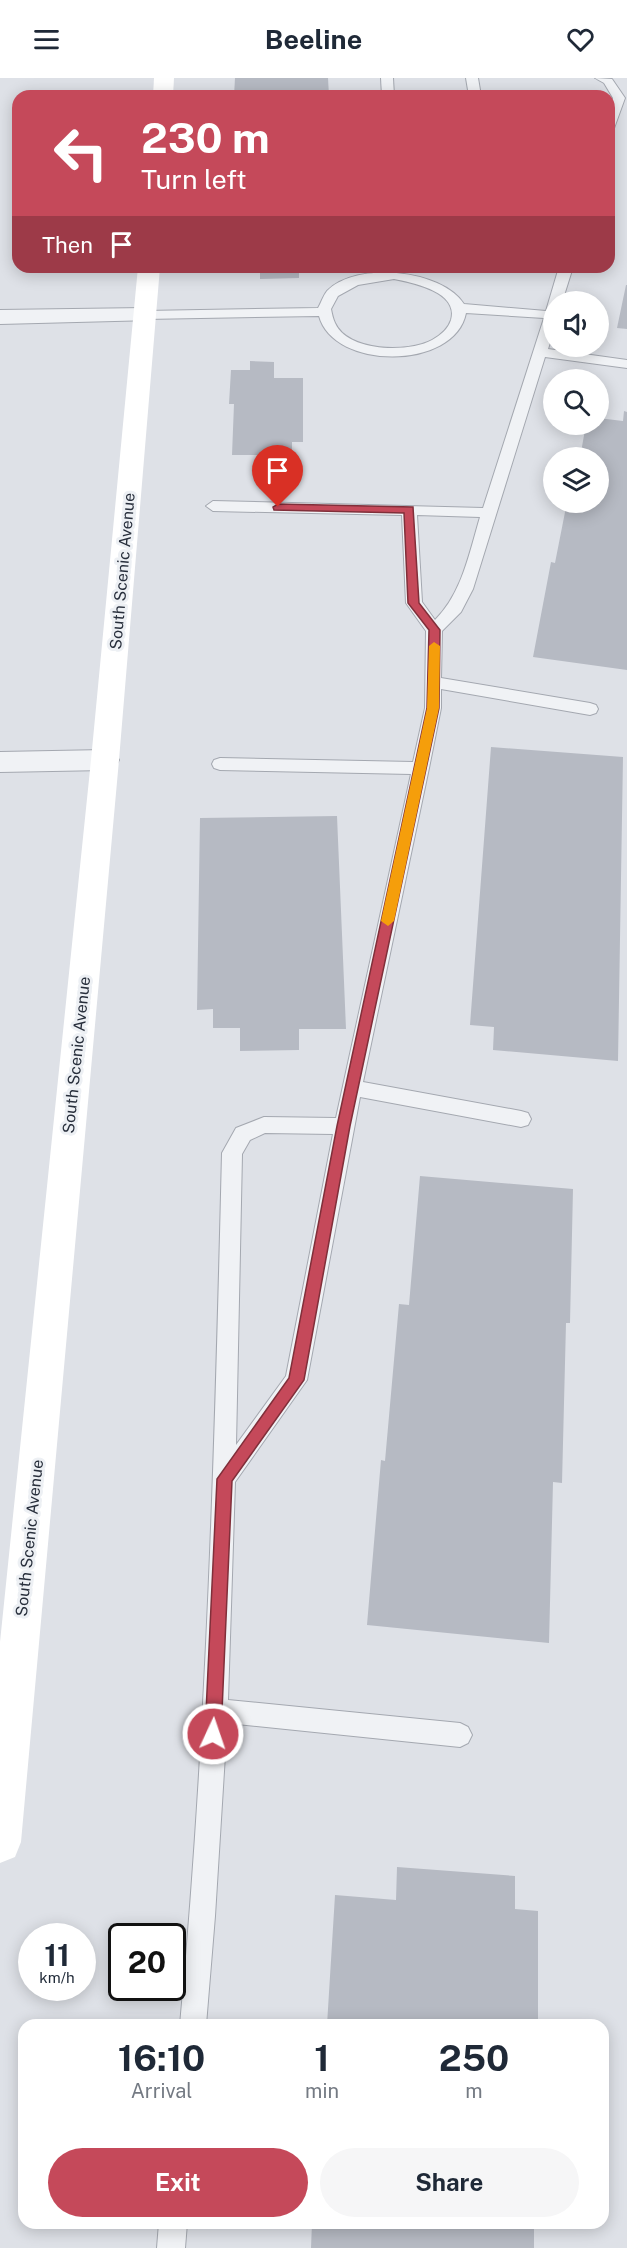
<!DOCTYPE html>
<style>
:root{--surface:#fff;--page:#f6f6f7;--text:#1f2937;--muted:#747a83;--accent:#c5495a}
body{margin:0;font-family:"Public Sans",sans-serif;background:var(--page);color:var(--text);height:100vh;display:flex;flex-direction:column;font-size:22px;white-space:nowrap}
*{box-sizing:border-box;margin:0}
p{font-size:20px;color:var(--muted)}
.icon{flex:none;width:33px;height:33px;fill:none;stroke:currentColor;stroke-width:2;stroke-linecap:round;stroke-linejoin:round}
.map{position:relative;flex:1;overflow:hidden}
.side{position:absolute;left:18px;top:1941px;width:591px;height:210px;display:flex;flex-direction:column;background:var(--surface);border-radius:18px;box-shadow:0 3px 15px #0003}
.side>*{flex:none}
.hud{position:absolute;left:12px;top:12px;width:603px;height:183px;border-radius:18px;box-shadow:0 3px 15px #0003;background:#c5495a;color:#fff;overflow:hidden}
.buttons{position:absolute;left:543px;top:213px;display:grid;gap:12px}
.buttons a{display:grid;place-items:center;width:66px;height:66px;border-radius:50%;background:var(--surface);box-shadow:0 3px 15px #0003;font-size:30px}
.speed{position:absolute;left:18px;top:1845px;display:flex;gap:12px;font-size:30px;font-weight:700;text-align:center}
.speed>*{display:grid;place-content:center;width:78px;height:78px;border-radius:50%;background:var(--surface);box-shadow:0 3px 15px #0003;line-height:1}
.speed small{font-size:15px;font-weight:400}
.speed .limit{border:3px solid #111;border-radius:9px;background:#fff;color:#111}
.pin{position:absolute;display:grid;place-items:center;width:51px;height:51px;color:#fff;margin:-62px -26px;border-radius:50% 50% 50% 0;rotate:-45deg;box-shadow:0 0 6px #0007}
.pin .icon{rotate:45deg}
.me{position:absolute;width:66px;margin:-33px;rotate:3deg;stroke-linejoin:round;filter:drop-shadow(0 0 4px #0008)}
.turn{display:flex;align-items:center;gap:21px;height:126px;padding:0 30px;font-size:27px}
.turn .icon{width:78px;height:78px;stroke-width:2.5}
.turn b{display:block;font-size:42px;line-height:51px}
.then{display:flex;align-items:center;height:57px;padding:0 30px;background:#0003;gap:12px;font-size:22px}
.eta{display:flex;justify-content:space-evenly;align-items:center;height:102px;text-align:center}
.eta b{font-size:36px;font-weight:700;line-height:42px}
.cta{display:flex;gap:12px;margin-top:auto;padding:12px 30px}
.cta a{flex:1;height:69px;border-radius:36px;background:var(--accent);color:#fff;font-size:24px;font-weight:700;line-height:69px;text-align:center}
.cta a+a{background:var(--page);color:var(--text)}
header{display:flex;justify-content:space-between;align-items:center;height:78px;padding:0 30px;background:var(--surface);font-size:27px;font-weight:700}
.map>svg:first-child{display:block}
.building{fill:#b6bac3}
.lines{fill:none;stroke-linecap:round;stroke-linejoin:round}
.lane-casing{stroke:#a4a8b0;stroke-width:2}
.street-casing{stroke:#a4a8b0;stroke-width:2}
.lane{fill:#f0f2f5;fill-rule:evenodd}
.street{fill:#f0f2f5;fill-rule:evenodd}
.secondary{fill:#fff;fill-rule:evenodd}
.route{fill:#c5495a;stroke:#802f3a;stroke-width:1.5}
.slow{fill:#f59e0b}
.labels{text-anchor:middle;stroke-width:6;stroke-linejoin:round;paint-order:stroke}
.street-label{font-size:16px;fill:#282f3c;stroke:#edf0f4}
</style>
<header><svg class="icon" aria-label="menu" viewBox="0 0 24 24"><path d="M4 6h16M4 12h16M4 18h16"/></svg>Beeline<svg class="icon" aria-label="heart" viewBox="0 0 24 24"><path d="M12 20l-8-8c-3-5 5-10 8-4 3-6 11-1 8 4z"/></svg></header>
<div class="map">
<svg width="627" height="2170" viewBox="0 0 627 2170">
<rect width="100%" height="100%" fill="#dee1e7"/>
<g class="building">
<path d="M 235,0 L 328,0 L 329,18 L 234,18 Z"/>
<path d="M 260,189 L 299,189 L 299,200 L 260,201 Z"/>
<path d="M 626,207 L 627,207 L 627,251 L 617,250 Z"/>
<path d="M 250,283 L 274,284 L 274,300 L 303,300 L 303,364 L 292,364 L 292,377 L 232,377 L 234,326 L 229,326 L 231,292 L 250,292 Z"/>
<path d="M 624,333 L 627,334 L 627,592 L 533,579 L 551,484 L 555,485 L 567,424 L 598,424 L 598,380 L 580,380 L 586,346 L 598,346 L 598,340 L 623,343 Z"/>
<path d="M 491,669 L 623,679 L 618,983 L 493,972 L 494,949 L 470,947 Z"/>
<path d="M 337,738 L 346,951 L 299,951 L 299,972 L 240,973 L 240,950 L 213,950 L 213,931 L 197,932 L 200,740 Z"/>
<path d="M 420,1098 L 573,1111 L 570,1245 L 566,1245 L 562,1405 L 553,1404 L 549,1565 L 367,1547 L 381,1382 L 385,1383 L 399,1226 L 409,1227 Z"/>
<path d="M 397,1789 L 515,1798 L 515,1831 L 538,1833 L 538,1947 L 327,1947 L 335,1817 L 396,1822 Z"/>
<path d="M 312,2145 L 534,2145 L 534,2170 L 311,2170 Z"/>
</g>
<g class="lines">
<defs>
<g id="lane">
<path d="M 381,0 L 393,0 L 394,18 L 382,18 Z"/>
<path d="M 466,0 L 478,0 L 481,18 L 469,18 Z"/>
<path d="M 595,0 L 612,1 L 625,20 L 613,53 L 609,54 L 609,32 L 613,20 L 604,5 Z"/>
<path d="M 559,189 L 573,189 L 562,224 L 554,224 L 554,252 L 548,271 L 627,282 L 627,290 L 545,279 L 473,511 L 461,534 L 442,553 L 441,600 L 590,625 L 596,627 L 598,631 L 596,635 L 590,637 L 441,611 L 441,630 L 429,690 L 363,1004 L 521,1033 L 528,1035 L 531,1041 L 528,1047 L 521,1049 L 360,1019 L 307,1302 L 235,1404 L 228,1622 L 460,1645 L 468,1649 L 472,1657 L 468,1665 L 460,1669 L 227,1645 L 215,1838 L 206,1947 L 180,1947 C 207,1656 215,1367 222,1075 L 236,1050 L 264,1039 L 336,1040 L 411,696 L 220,692 L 214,690 L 212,686 L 214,682 L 220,680 L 413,684 L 425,630 L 426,553 L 406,525 L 402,437 L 213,433 L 206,428 L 213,423 L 483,430 L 544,240 L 466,235 C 455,292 334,293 319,238 L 145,241 L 138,237 L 145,233 L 318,230 C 321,225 323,218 327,213 C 356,183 441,191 464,226 L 546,233 ZM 394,201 C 414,205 459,214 451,242 C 448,251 441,257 432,262 C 408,275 348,274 335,245 C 333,241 332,236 331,231 L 338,218 L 358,207 ZM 417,437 L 480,439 C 469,476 462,515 435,542 L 422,524 ZM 265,1055 L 333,1056 L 286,1298 L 236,1367 L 242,1076 L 250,1062 Z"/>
<path d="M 159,2145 L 187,2145 L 185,2170 L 157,2170 Z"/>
</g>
<g id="street">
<path d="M 145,230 L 153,232 L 156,237 L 153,242 L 0,246 L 0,232 Z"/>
<path d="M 105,672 L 115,675 L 119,682 L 115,689 L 105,692 L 0,694 L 0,674 Z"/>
</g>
</defs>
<use href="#lane" class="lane-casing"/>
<use href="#street" class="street-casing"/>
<use href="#lane" class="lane"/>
<use href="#street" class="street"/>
<g class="secondary">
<path d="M 154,0 L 174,0 L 173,18 L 153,18 Z"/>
<path d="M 138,189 L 160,189 L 119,682 L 21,1764 L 15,1779 L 0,1785 L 0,1564 L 91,682 Z"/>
</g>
</g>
<path class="route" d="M 278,426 L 413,429 L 419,525 L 440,552 L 439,630 L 350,1048 L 304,1302 L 232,1403 L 221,1656 L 219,1662 L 213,1664 L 207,1662 L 205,1656 L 217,1401 L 289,1300 L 337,1048 L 427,630 L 429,552 L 408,525 L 404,435 L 274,432 L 273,429 Z"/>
<path class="slow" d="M 434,564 L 440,568 L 439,630 L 394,843 L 388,848 L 381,843 L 427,630 L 429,568 Z"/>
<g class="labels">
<g class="street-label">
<text transform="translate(122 493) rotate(-85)" y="6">South Scenic Avenue</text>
<text transform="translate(76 977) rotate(-84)" y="6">South Scenic Avenue</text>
<text transform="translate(29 1460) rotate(-84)" y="6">South Scenic Avenue</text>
</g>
</g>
</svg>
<div class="buttons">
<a><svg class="icon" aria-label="sound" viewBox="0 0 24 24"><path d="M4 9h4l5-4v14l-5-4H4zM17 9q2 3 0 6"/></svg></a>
<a><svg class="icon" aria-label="search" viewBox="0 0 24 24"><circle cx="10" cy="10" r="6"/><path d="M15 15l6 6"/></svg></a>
<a><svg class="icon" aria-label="layers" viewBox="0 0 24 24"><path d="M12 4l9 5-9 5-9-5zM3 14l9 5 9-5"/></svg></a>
</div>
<div class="speed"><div>11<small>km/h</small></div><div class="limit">20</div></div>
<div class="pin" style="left:278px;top:429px;background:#d93025"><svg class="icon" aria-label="arrive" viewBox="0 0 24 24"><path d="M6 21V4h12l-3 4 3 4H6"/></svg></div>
<svg class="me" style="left:213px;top:1656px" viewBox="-20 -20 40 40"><circle r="17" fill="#c5495a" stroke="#fff" stroke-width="3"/><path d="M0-11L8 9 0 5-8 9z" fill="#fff"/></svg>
<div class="hud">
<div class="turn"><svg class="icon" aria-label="left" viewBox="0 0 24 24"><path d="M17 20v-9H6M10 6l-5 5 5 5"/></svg><div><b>230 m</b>Turn left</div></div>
<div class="then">Then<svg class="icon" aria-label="arrive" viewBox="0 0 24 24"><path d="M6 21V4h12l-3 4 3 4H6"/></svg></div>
</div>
<section class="side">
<div class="eta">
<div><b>16:10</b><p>Arrival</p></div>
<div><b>1</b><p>min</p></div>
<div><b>250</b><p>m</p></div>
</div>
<div class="cta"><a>Exit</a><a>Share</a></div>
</section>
</div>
